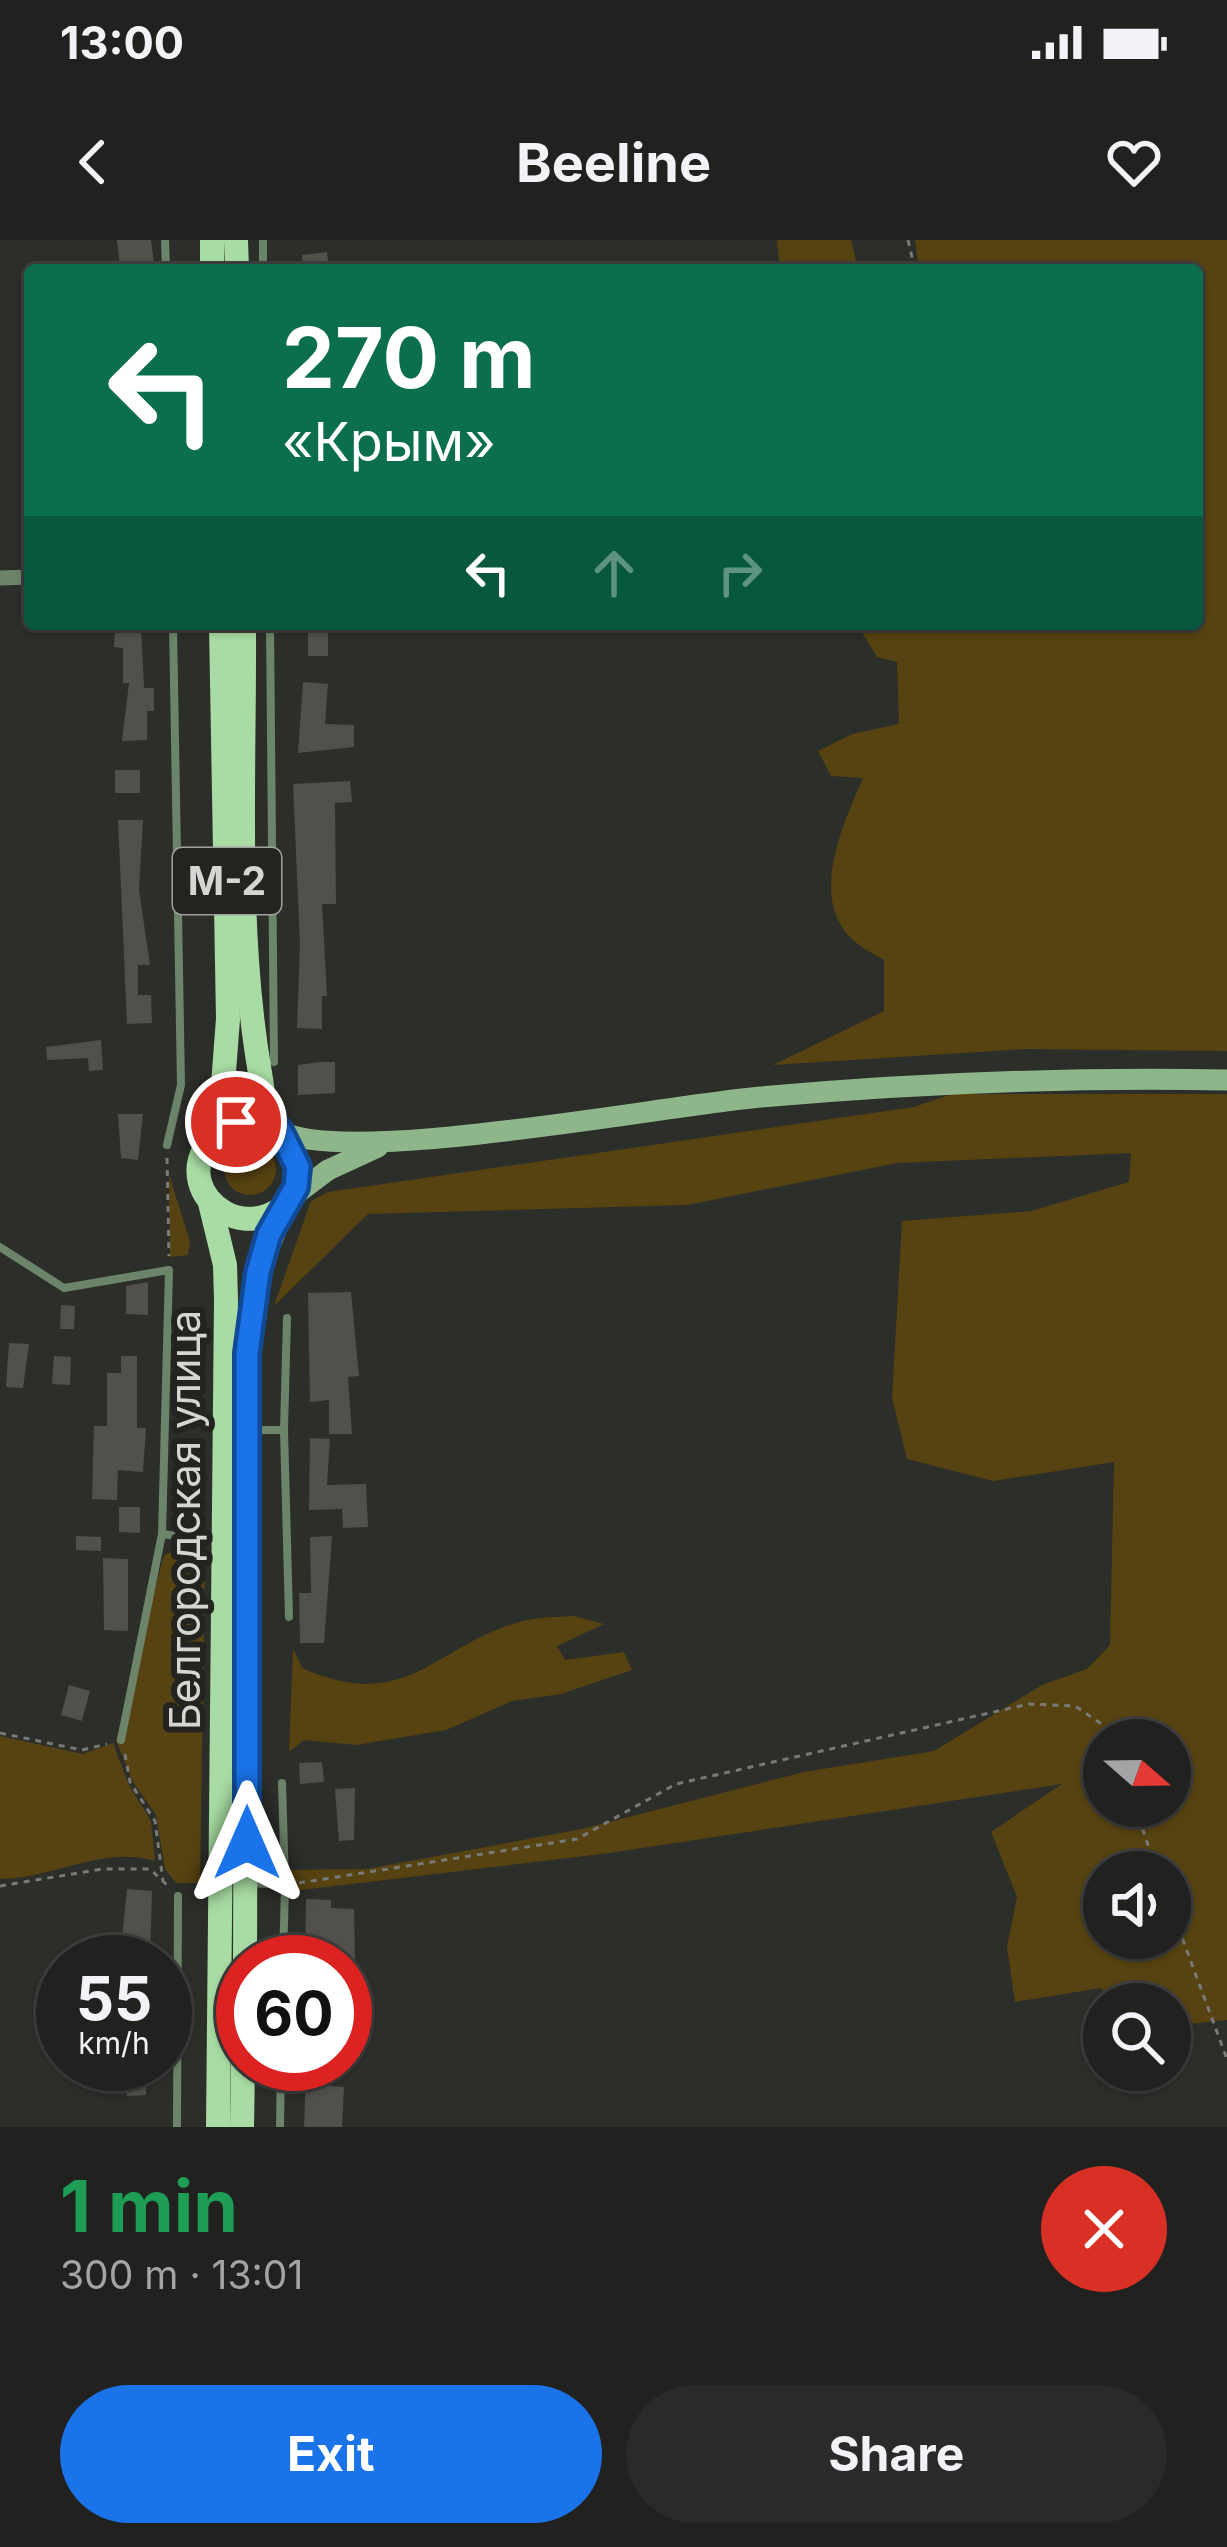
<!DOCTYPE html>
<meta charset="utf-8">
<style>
:root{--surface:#212220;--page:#292a29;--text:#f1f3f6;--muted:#a2a4a5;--line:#3e3f3e;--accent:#1a73e8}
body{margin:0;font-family:Inter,sans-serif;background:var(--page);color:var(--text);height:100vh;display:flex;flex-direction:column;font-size:45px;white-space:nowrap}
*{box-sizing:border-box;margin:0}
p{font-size:39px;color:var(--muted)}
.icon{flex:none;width:66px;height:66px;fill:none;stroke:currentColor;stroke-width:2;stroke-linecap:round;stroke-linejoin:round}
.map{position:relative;height:1887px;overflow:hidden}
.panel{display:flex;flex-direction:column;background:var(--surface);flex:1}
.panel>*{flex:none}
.banner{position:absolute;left:24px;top:24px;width:1179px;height:366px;border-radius:12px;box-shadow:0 3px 9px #0004,0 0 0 3px var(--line);background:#0b6e4f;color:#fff;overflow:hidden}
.needle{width:78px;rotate:110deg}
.controls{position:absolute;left:1083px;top:1479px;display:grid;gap:24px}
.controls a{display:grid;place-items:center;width:108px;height:108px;border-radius:50%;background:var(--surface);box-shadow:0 3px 9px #0004,0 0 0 3px var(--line);font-size:60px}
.speed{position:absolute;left:36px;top:1695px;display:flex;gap:24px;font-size:60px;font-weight:700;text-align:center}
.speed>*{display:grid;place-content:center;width:156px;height:156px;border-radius:50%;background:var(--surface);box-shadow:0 3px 9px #0004,0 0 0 3px var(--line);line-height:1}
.speed small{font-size:30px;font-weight:400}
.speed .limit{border:18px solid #d22;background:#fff;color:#111}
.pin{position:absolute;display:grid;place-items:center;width:102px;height:102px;color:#fff;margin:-51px;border:6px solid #fff;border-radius:50%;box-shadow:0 3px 12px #0007}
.me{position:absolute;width:132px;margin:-66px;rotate:0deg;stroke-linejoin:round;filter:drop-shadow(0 0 9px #0008)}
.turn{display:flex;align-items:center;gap:42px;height:252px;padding:0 60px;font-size:54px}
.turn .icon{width:156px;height:156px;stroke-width:2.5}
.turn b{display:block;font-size:84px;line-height:102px}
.lanes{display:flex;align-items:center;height:114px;padding:0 60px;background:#0003;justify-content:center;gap:60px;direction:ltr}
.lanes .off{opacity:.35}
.round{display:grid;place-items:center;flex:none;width:126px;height:126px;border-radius:63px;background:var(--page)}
.summary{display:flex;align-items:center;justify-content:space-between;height:204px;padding:0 60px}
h1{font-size:72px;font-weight:700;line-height:90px;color:#1e9e55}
.primary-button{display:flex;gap:24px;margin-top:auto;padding:24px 60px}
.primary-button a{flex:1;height:138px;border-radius:72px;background:var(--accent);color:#fff;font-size:48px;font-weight:700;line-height:138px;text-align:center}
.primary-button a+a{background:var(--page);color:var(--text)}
.status{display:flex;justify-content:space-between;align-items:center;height:84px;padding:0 60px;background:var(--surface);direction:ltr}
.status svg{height:33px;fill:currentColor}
header{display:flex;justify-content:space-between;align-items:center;height:156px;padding:0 60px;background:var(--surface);font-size:54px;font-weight:700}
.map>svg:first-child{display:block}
.green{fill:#574311;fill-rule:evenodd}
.building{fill:#51504b}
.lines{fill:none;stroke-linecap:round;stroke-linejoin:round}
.path{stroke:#787a77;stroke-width:3;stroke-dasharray:6 6;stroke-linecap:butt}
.lane{stroke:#6c8469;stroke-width:8}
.street{stroke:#6c8469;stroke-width:15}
.secondary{stroke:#8eb68a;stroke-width:21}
.primary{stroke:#a8dca4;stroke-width:24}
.route-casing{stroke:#114b97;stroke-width:30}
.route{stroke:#1a73e8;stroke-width:21}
.labels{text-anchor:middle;stroke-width:12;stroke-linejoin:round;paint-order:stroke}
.shield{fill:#232420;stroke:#9fa19d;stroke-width:3}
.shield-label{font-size:39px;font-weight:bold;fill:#d4d6d3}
.street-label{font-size:42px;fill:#d4d6d3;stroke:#232420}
</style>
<div class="status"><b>13:00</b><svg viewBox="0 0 49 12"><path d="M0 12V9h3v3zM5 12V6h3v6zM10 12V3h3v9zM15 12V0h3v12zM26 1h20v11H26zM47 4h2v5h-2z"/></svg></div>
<header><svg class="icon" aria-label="back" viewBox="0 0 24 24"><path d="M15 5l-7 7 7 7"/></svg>Beeline<svg class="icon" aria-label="heart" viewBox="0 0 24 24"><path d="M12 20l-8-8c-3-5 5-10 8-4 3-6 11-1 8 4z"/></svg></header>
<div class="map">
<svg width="1227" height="1887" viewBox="0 0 1227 1887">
<rect width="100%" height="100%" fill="#2c2e2a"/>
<g class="green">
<path d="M 777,0 L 851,0 L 858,30 L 780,30 Z"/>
<path d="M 915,0 L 1227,0 L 1227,811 L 1024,809 L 773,825 L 884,771 L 884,720 C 874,714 861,708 852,699 C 808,658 844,582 863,538 L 831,536 L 818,511 L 852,494 L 899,484 L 897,422 L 877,417 L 857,384 L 1197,384 L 1197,30 L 919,30 Z"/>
<path d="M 952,854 L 1227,854 L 1227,1780 L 1170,1786 L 1170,1764 L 1114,1764 L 1101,1748 L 1015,1762 L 1007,1707 L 1017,1657 L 991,1592 L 1062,1544 L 609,1613 L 293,1651 L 290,1630 L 367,1629 L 582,1589 L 804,1532 L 934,1511 L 1042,1445 L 1087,1429 L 1110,1405 L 1114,1222 L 993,1241 L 907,1219 L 892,1158 L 902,981 L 1031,971 L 1129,942 L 1131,913 L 897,923 L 687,965 L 368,974 L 274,1066 L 311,961 L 328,952 L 914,867 ZM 1104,1500 L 1170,1500 L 1170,1566 L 1104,1566 ZM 1104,1632 L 1170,1632 L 1170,1698 L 1104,1698 Z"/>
<circle cx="250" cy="929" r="26"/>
<path d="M 169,935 L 190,1001 L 188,1015 L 170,1017 Z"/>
<path d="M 191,1305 L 205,1312 L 200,1643 L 176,1643 L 165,1629 L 156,1575 L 133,1542 L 116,1500 L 164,1315 Z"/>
<path d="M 574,1376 L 604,1384 L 557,1406 L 565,1420 L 624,1412 L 632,1430 L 561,1454 L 512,1461 L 446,1490 L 356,1505 L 304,1500 L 289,1512 L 293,1408 L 302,1428 C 411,1476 435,1402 527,1380 C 542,1377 559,1377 574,1376 Z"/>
<path d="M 0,1496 L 83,1514 L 113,1503 L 129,1545 L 151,1581 L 155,1621 C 103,1605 52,1639 0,1639 Z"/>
</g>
<g class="building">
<path d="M 117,0 L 151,0 L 154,25 L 120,28 Z"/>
<path d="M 327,12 L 329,30 L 303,30 L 302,15 Z"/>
<path d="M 115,384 L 141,385 L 144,448 L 154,448 L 154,471 L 147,471 L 147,500 L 122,501 L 129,443 L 123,443 L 123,408 L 114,407 Z"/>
<rect x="308" y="384" width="20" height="32"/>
<path d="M 303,442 L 328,444 L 325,484 L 354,485 L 354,507 L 298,513 Z"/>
<rect x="115" y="530" width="25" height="23"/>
<path d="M 350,541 L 352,562 L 335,563 L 336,664 L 322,664 L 327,756 L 322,756 L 322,789 L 297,788 L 300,704 L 293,544 Z"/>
<path d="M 118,580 L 143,580 L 139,650 L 150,725 L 138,725 L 138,755 L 151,755 L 152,783 L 127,784 Z"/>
<path d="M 101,800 L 103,830 L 89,831 L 88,818 L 47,820 L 46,807 Z"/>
<path d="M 321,822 L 335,822 L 335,853 L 298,855 L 298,825 Z"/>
<path d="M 118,874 L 143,874 L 138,920 L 121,918 Z"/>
<path d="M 148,1042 L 148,1075 L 126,1074 L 126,1046 Z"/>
<path d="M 351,1052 L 359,1136 L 348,1137 L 352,1194 L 329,1194 L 329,1160 L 310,1162 L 308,1053 Z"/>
<path d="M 61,1065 L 75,1066 L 74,1089 L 60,1089 Z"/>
<path d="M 9,1103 L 29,1104 L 23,1148 L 6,1147 Z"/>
<path d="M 54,1116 L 71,1117 L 70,1145 L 52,1144 Z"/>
<path d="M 121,1116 L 137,1116 L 137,1188 L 146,1188 L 143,1232 L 118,1230 L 117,1260 L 92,1259 L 94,1186 L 107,1186 L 107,1133 L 121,1133 Z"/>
<path d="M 310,1198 L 330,1199 L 327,1245 L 366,1244 L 368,1287 L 343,1288 L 342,1269 L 309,1270 Z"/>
<path d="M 119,1267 L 140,1267 L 140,1293 L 119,1292 Z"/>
<path d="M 76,1296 L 101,1297 L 101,1311 L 76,1310 Z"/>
<path d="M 332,1296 L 324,1403 L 300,1403 L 299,1353 L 311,1353 L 310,1297 Z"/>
<path d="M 103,1318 L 128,1319 L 128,1391 L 104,1390 Z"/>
<path d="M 69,1445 L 90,1451 L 82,1481 L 61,1475 Z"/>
<path d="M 322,1522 L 324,1542 L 300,1544 L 299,1523 Z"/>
<path d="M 355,1548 L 354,1600 L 339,1601 L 335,1549 Z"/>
<path d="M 127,1649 L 152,1651 L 150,1720 L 120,1719 Z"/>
<path d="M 306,1659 L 331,1660 L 331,1668 L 354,1669 L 355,1722 L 305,1722 Z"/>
<path d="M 126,1825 L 146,1825 L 146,1855 L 127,1856 Z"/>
<path d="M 306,1836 L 331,1837 L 330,1846 L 344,1847 L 342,1887 L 304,1887 Z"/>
</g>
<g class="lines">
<g class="path">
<path d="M 908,0 L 915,30"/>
<path d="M 167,918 L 169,1016"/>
<path d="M 0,1493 L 82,1510 L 107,1504"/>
<path d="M 125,1514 L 130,1542 L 155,1581 L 163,1641"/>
<path d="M 1135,1566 L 1157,1632"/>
<path d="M 299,1643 L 577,1599 L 676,1544 L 1029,1464 L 1075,1466 L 1125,1500"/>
<path d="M 0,1646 L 102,1629 L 150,1629 L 168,1646"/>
<path d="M 1170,1665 L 1227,1819"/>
</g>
<g class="lane">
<path d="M 165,0 L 166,30"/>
<path d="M 263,0 L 263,30"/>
<path d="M 270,384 L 274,822"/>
<path d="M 167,905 L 181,845 L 173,384"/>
<path d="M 0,1007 L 64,1048 L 169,1030 L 162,1294"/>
<path d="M 254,1190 L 284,1190 L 287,1078"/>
<path d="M 284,1190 L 289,1377"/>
<path d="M 121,1500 L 162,1294 L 217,1301"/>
<path d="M 282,1543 L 285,1645"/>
<path d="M 250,1643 L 285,1645 L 283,1722"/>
<path d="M 177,1887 L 178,1656"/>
<path d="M 280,1887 L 281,1824"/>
</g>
<path class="street" d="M 0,338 L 30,337"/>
<g class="secondary">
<path d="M 280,891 C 348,927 666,865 761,857 C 918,843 1069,837 1227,840"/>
<path d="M 292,957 L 328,930 L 378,907"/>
</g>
<g class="primary">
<path d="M 212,0 L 212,30"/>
<path d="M 236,0 L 237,30"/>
<path d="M 244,384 C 245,532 235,688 260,833 C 263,849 264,874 274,886 C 287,904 302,916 297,942 C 290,975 251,988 224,972 C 169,940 211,862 274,887"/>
<path d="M 212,895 L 221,871 L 228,779 L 221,384"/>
<path d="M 210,963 L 225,1025 L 226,1059 L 218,1887"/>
<path d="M 245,1722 L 247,1113 L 258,1032 L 283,968"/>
<path d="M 242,1887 L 243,1824"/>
</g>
</g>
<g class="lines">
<defs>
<path id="route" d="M 236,882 L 262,883 L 280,891 L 298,927 L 296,947 L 269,994 L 258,1032 L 247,1113 L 247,1603"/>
</defs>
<use href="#route" class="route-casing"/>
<use href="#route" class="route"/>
</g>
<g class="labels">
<rect class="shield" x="173" y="608" width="108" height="66" rx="9"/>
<g class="shield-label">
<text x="227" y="655">М-2</text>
</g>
<g class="street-label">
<text transform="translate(185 1280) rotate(-90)" y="15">Белгородская улица</text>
</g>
</g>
</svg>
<div class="controls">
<a><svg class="needle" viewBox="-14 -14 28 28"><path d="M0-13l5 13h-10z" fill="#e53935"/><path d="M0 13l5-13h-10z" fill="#a2a4a5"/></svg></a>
<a><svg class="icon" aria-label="sound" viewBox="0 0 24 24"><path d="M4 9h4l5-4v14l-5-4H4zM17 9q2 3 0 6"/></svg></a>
<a><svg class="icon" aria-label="search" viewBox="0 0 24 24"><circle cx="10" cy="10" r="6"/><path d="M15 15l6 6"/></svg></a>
</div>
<div class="speed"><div>55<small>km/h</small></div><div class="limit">60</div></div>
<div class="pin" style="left:236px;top:882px;background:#d93025"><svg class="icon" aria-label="arrive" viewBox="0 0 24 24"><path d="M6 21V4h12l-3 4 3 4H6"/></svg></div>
<svg class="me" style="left:247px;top:1603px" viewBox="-20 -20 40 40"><path d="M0-17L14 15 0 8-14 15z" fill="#1a73e8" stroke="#fff" stroke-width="4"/></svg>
<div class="banner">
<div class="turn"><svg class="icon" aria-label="left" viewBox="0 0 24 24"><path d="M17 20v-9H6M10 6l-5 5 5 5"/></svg><div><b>270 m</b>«Крым»</div></div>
<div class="lanes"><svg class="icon" aria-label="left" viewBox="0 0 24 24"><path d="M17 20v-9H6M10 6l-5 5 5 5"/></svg><svg class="icon off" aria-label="ahead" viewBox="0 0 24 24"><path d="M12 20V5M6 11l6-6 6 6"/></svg><svg class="icon off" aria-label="right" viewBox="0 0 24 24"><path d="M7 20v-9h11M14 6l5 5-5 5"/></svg></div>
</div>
</div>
<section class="panel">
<div class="summary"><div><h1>1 min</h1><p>300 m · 13:01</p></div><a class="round" style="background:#d93025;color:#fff"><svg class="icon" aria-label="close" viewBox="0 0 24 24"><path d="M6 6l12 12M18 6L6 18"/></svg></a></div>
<div class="primary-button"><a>Exit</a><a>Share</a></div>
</section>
